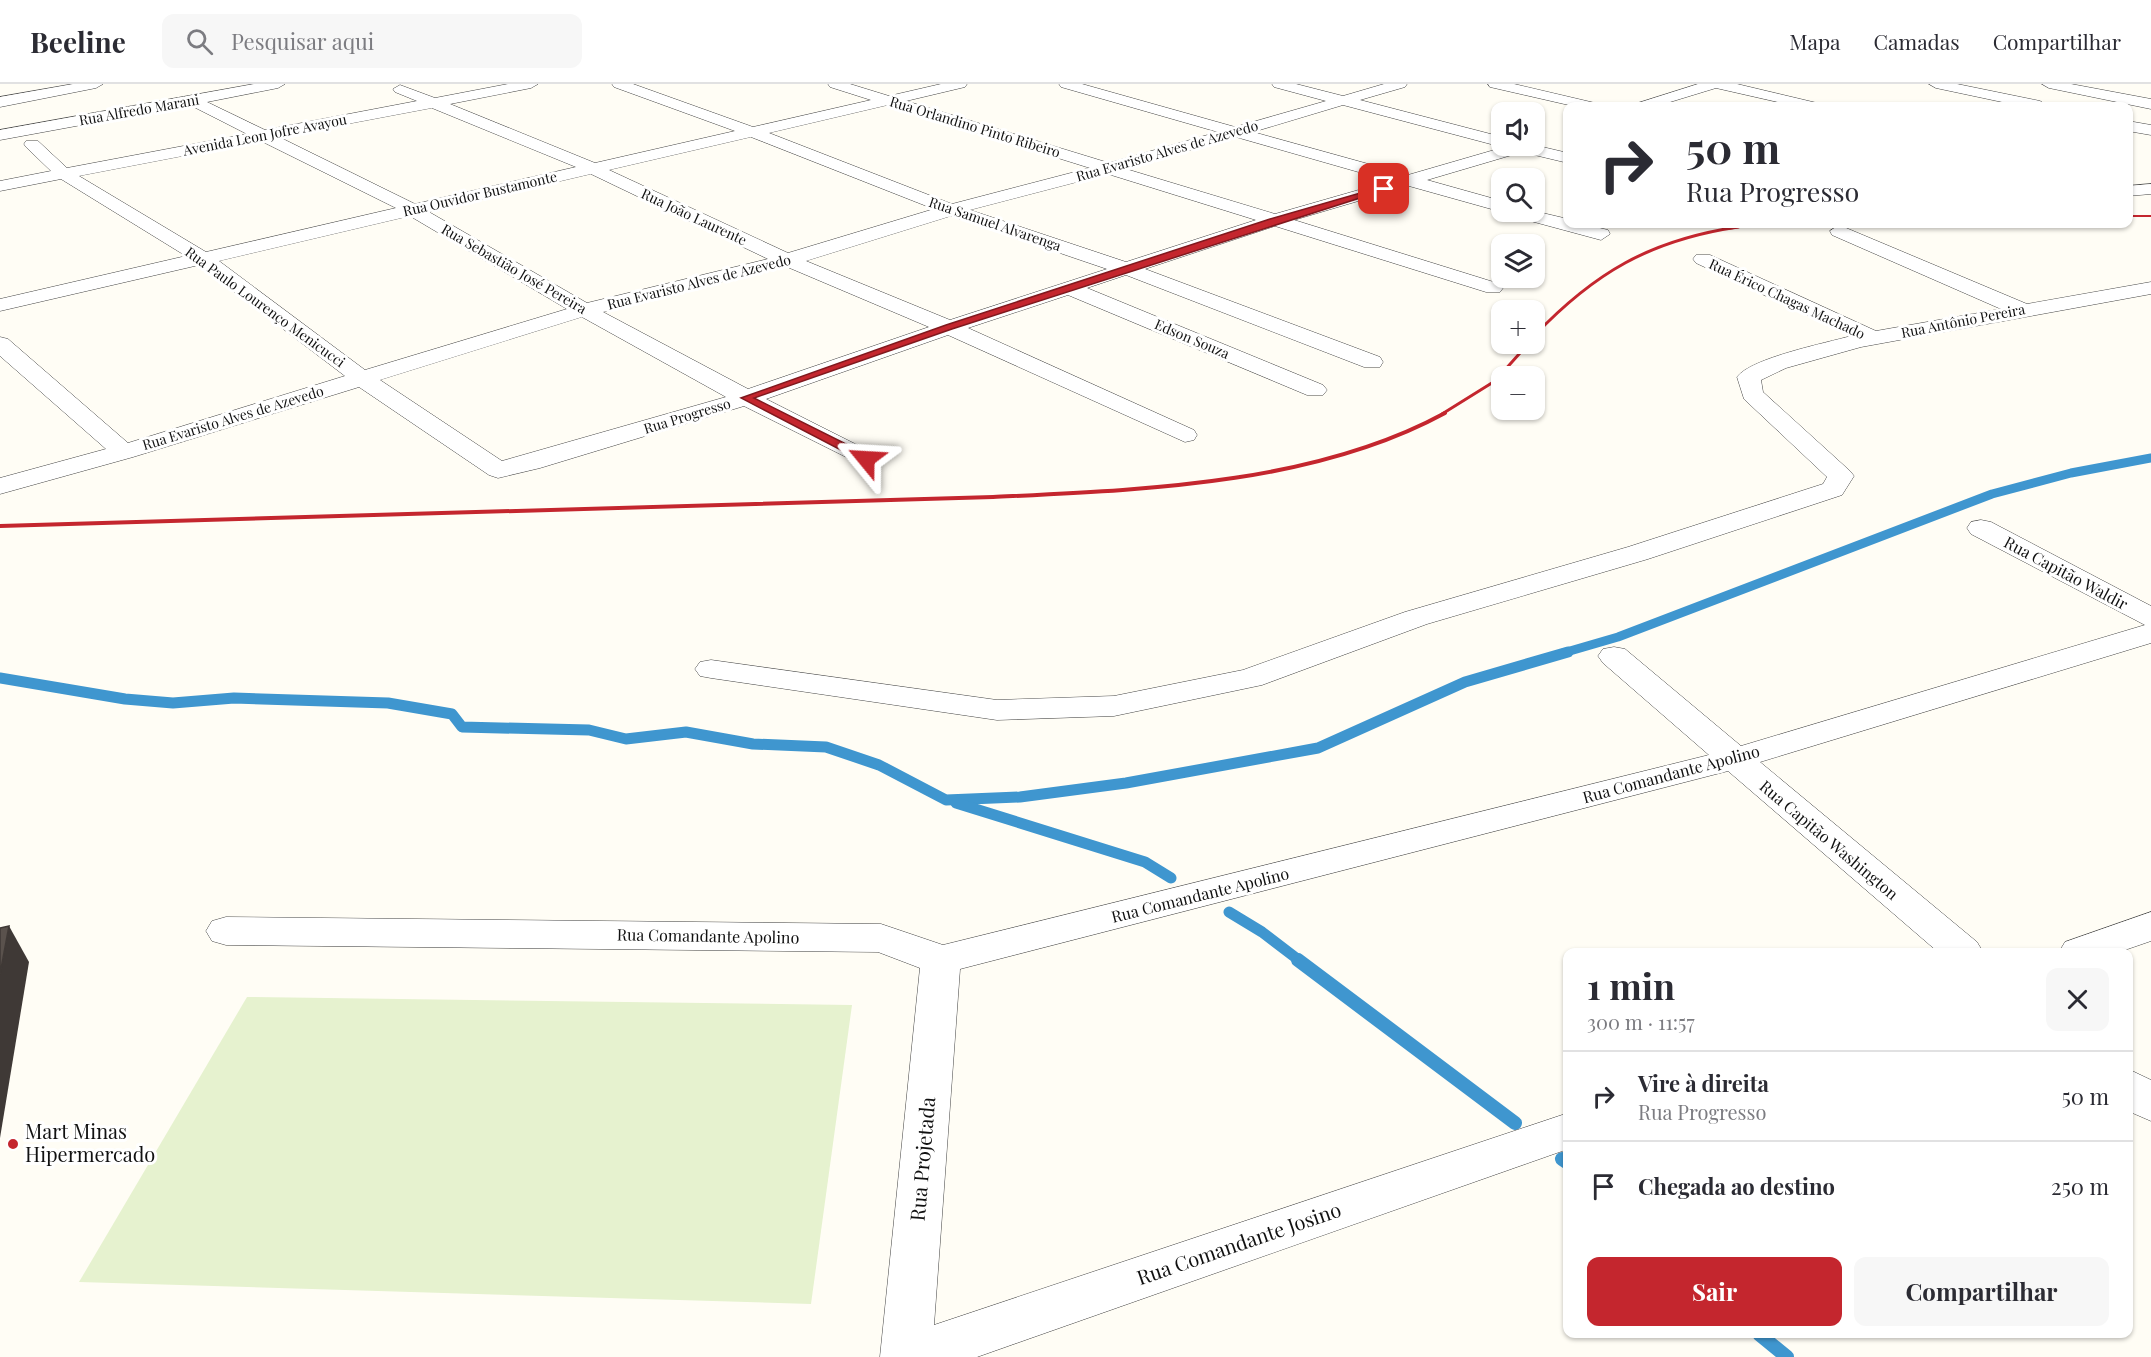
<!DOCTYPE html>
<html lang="pt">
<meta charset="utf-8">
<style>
:root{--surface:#fff;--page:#f7f7f7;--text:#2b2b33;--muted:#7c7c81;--line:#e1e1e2;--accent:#c4262e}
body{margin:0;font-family:"Playfair Display",serif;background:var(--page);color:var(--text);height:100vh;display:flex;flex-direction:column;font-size:22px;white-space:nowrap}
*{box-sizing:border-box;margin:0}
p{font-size:20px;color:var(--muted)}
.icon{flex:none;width:33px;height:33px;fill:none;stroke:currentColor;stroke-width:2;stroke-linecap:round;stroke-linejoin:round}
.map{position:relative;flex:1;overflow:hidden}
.panel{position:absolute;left:1563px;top:864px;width:570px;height:390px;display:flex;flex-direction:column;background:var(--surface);border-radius:12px;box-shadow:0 2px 4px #0004}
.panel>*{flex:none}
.guide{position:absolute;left:1563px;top:18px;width:570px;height:126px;border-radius:12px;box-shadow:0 2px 4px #0004;background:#fff;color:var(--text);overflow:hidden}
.buttons{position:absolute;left:1491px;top:18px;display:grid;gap:12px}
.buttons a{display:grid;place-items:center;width:54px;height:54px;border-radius:12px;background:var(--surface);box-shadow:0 2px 4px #0004;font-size:30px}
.pin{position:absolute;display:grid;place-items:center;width:51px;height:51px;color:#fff;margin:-26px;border-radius:12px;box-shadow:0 3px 9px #0006}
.me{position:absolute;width:66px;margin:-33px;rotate:297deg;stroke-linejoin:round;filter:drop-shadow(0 0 4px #0008)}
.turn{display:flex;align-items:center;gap:21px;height:126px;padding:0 24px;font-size:27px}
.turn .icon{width:78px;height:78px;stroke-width:2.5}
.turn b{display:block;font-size:42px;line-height:51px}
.round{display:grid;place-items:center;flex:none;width:63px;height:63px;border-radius:12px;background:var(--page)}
.headline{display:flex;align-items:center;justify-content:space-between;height:102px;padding:0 24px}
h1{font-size:36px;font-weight:700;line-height:45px}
.primary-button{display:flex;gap:12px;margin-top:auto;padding:12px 24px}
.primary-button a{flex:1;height:69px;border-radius:12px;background:var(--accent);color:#fff;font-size:24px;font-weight:700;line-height:69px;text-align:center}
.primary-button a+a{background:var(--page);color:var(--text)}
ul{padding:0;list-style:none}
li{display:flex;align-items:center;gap:18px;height:90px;padding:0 24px;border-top:2px solid var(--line)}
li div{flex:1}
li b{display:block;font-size:22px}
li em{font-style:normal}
header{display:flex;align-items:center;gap:36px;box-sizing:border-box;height:84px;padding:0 30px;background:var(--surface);border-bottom:2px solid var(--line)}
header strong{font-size:28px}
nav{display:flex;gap:33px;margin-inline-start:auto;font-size:21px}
.search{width:420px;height:54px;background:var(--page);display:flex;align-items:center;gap:15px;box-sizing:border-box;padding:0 21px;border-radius:12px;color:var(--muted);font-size:22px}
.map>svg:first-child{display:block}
.pitch{fill:#e6f2cf}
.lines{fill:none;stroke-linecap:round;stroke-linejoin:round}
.stream-far2{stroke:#3f96cf;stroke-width:9}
.stream-far1{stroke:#3f96cf;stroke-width:11}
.stream{stroke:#3f96cf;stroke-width:14}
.minor-casing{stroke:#444;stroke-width:1}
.minor{fill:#fff;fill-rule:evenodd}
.rail-far2{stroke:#c4262e;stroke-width:2}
.rail-far1{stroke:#c4262e;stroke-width:3}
.rail{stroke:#c4262e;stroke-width:4}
.shaded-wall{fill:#3f3936}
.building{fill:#5a524d;stroke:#3f3936;stroke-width:1.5}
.route{fill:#c4262e;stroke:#7f191e;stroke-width:1.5}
.poi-dot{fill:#c4262e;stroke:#fff;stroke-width:2}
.labels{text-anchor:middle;stroke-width:6;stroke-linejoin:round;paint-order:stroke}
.far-street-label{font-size:14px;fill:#111;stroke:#fff}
.street-label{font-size:16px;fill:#111;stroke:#fff}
.near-poi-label{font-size:20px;fill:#111;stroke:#fff;text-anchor:start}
.near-street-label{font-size:20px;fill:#111;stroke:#fff}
</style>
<header>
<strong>Beeline</strong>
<div class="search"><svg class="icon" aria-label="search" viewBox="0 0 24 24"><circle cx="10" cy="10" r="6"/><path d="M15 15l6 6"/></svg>Pesquisar aqui</div>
<nav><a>Mapa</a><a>Camadas</a><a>Compartilhar</a></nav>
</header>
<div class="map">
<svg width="2151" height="1273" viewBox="0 0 2151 1273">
<rect width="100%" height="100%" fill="#fffdf5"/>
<path class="pitch" d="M 247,913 L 852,921 L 811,1220 L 79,1198 Z"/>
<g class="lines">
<path class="stream-far2" d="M 1563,569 L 1618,553 L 1992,410 L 2071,389 L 2151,374"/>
<g class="stream-far1">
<path d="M 0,594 L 125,615 L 173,619 L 234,614 L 388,619 L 452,630 L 462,643 L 589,646 L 626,655 L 686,648 L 753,660 L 826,663 L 879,681 L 946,716 L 1020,713 L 1126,699 L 1318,664 L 1465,598 L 1568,568"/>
<path d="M 956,719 L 1145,778 L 1171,794"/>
<path d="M 1229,828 L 1262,848 L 1300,877"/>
</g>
<g class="stream">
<path d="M 1298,876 L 1515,1039"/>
<path d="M 1562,1075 L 1568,1079"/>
<path d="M 1759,1250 L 1787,1273"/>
</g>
<defs>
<g id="minor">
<path d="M 73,0 L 103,0 L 96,4 L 0,23 L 0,13 Z"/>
<path d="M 254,0 L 285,0 L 278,4 L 207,18 L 265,46 L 417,17 L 395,8 L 393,5 L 400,1 L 435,14 L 508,0 L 538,0 L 531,4 L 450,20 L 595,79 L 735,47 L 614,3 L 612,0 L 633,0 L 753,43 L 871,16 L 830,3 L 828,0 L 850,0 L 889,12 L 941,0 L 967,0 L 965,3 L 906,17 L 1109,79 L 1218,48 L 1061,3 L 1059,0 L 1082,0 L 1235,43 L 1326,17 L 1274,3 L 1272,0 L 1296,0 L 1343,12 L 1384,0 L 1407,0 L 1405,3 L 1360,16 L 1502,53 L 1502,62 L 1507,62 L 1502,63 L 1343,21 L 1253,48 L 1408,91 L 1508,62 L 1534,61 L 1568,69 L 1568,79 L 1522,68 L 1427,96 L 1502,117 L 1502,128 L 1506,128 L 1502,128 L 1409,102 L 1294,136 L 1500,200 L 1503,204 L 1500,208 L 1486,208 L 1275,142 L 1145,185 L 1380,273 L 1383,278 L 1380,283 L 1364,283 L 1126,191 L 1087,204 L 1323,301 L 1327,306 L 1323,311 L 1307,311 L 1068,211 L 968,244 L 1194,346 L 1197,351 L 1194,356 L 1185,358 L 948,251 L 766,315 L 875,370 L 879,375 L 875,380 L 866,383 L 744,322 L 540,384 L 498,394 L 489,391 L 359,303 L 133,373 L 0,410 L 0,394 L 106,365 L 0,272 L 0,253 L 8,255 L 128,359 L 345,292 L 199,181 L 0,227 L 0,215 L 186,172 L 61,95 L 0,107 L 0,97 L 51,87 L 26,63 L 24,60 L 26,57 L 38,57 L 67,84 L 247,50 L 190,21 L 0,56 L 0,46 ZM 888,21 L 1090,84 L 952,120 L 769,49 ZM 432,24 L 576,83 L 415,120 L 279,53 ZM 751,53 L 934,125 L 788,169 L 609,86 ZM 1236,53 L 1390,97 L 1275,130 L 1126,85 ZM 261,57 L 396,124 L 206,168 L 79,92 ZM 591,90 L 768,175 L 587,219 L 429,128 ZM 1108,90 L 1256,136 L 1126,178 L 970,126 ZM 410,132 L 567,225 L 365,286 L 219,177 ZM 951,132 L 1107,185 L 950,236 L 806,177 ZM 785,182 L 929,243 L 748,305 L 603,228 ZM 582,233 L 726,313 L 502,377 L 380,296 Z"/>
<path d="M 1488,0 L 1514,0 L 1595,19 L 1598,22 L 1573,22 L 1490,3 Z"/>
<path d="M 1698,0 L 1737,0 L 1817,19 L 1820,22 L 1795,22 L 1716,4 L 1657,22 L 1635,22 L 1638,19 Z"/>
<path d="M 1929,0 L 1957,0 L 2040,17 L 2048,22 L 2021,22 L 1936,4 Z"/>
<path d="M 2042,0 L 2071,0 L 2151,15 L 2151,25 L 2049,4 Z"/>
<path d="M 2128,37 L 2151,41 L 2151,51 L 2128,47 Z"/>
<path d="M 2151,100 L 2151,110 L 2128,112 L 2128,102 Z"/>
<path d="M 1534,127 L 1568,135 L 1568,140 L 1583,140 L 1608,146 L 1610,150 L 1601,156 L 1512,132 L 1509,128 Z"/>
<path d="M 1839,141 L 2027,220 L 2151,198 L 2151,210 L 1861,263 L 1786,284 L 1761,296 L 1763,308 L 1850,387 L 1854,392 L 1842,411 L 1648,475 L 1427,540 L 1262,601 L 1114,632 L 997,636 L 711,594 L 700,592 L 695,585 L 700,578 L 711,576 L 997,616 L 1114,612 L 1243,586 L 1405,528 L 1628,463 L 1823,400 L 1827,393 L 1744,315 L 1737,293 C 1751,274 1826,259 1851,252 L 1696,179 L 1693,175 L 1696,171 L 1710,171 L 1876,247 L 2001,225 L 1832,151 L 1830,147 Z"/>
<path d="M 1981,436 L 1991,438 L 2151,522 L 2151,559 L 1760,678 L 1977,858 L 1983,868 L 1938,868 L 1728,687 L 960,885 L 934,1241 L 1568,1029 L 1568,1065 L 977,1273 L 880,1273 L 920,884 L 878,868 L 226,861 L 212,857 L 206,847 L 212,837 L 226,833 L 881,840 L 943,861 L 1709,671 L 1603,579 L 1598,572 L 1603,565 L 1614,563 L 1625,565 L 1741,662 L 2145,541 L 1971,450 L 1967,444 L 1971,438 Z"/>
<path d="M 2151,828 L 2151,857 L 2119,868 L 2059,868 L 2065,858 Z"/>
<path d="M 2128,985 L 2151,996 L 2151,1037 L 2128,1027 Z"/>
</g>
</defs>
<use href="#minor" class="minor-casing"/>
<use href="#minor" class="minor"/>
<g class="rail-far2">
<path d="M 2128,132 L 2151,132"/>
<path d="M 1727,145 L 1760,140"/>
</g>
<g class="rail-far1">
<path d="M 1534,252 C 1594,189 1650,156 1738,143"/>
<path d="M 1442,330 L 1495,297 L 1528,260"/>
</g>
<path class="rail" d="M 0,442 L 993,413 C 1140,406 1313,401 1445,329"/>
</g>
<path class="shaded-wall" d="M 9,842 L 29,878 L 0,1054 L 0,890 Z"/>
<path class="building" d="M 9,842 L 0,890 L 0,844 Z"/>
<path class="route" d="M 1381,103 L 1388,105 L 952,245 L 754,314 L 870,372 L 870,377 L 862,377 L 741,314 L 946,241 L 1270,135 Z"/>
<circle class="poi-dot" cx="13" cy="1060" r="6"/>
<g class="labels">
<g class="far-street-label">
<text transform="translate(139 26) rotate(-10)" y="5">Rua Alfredo Marani</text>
<text transform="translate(975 43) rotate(17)" y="5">Rua Orlandino Pinto Ribeiro</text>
<text transform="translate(265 51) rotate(-11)" y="5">Avenida Leon Jofre Avayou</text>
<text transform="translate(1167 67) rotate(-16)" y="5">Rua Evaristo Alves de Azevedo</text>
<text transform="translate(480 110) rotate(-13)" y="5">Rua Ouvidor Bustamonte</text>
<text transform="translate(694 133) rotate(25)" y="5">Rua João Laurente</text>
<text transform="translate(995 140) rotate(19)" y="5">Rua Samuel Alvarenga</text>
<text transform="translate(514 185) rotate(30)" y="5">Rua Sebastião José Pereira</text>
<text transform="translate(699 198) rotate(-14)" y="5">Rua Evaristo Alves de Azevedo</text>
<text transform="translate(1787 215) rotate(25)" y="5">Rua Érico Chagas Machado</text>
<text transform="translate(265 223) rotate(36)" y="5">Rua Paulo Lourenço Menicucci</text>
<text transform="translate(1963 237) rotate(-11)" y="5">Rua Antônio Pereira</text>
<text transform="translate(1192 255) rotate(23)" y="5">Edson Souza</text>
<text transform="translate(687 332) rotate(-17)" y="5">Rua Progresso</text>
<text transform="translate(233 334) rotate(-17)" y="5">Rua Evaristo Alves de Azevedo</text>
</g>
<g class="street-label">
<text transform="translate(2066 489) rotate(28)" y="6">Rua Capitão Waldir</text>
<text transform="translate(1671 690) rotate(-15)" y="6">Rua Comandante Apolino</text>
<text transform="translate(1829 756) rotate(40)" y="6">Rua Capitão Washington</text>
<text transform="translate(1200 811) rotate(-14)" y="6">Rua Comandante Apolino</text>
<text transform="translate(708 852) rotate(1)" y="6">Rua Comandante Apolino</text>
</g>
<g class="near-poi-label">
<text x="25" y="1055">Mart Minas<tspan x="25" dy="23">Hipermercado</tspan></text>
</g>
<g class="near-street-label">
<text transform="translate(923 1075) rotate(-85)" y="7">Rua Projetada</text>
<text transform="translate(1239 1160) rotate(-19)" y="7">Rua Comandante Josino</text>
</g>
</g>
</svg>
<div class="buttons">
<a><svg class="icon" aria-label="sound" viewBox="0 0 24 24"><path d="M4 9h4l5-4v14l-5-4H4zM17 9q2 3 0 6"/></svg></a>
<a><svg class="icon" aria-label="search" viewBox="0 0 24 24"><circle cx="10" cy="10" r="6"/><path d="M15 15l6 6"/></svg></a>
<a><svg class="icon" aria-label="layers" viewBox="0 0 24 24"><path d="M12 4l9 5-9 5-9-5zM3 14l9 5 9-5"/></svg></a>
<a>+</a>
<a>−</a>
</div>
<div class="pin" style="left:1384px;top:105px;background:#d93025"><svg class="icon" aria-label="arrive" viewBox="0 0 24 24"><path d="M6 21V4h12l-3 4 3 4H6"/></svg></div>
<svg class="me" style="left:866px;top:375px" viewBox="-20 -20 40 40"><path d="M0-17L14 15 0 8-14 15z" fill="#c4262e" stroke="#fff" stroke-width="4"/></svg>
<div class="guide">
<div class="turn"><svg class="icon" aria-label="right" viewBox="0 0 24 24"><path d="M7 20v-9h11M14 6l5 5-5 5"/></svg><div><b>50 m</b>Rua Progresso</div></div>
</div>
<section class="panel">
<div class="headline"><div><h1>1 min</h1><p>300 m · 11:57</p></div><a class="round"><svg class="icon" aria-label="close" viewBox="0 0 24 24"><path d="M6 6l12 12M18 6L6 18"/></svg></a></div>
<ul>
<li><svg class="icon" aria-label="right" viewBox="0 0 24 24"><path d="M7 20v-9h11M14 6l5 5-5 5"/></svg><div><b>Vire à direita</b><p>Rua Progresso</p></div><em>50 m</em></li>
<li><svg class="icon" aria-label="arrive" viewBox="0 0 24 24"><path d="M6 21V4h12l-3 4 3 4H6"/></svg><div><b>Chegada ao destino</b></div><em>250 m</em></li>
</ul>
<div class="primary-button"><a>Sair</a><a>Compartilhar</a></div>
</section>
</div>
